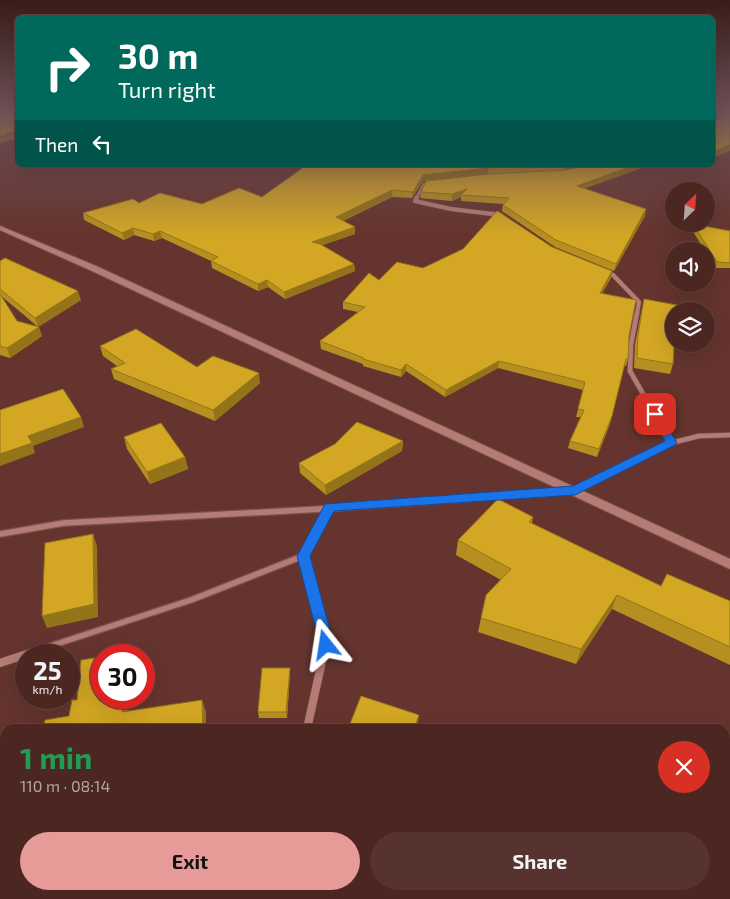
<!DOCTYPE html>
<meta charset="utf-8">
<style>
:root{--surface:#4c2722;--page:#56332f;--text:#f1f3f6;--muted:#b2a5a5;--line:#634440;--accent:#e69b98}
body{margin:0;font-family:"Exo 2",sans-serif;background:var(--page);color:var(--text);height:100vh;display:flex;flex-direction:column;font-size:19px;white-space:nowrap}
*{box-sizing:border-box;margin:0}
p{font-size:16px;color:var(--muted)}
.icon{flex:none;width:28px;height:28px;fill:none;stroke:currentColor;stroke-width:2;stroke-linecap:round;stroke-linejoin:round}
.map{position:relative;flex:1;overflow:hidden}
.sheet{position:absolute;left:0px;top:724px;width:730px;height:176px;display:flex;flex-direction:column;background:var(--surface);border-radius:15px 15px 0 0;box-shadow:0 5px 20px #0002,0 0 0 1px var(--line)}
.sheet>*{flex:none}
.guide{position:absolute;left:15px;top:15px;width:700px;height:152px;border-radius:8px;box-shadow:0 5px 20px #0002,0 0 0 1px var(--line);background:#00695c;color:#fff;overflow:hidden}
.needle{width:32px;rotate:25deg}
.buttons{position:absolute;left:665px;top:182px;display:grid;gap:10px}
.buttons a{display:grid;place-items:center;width:50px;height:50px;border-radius:50%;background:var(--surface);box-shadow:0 5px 20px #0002,0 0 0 1px var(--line);font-size:25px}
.speed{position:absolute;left:15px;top:644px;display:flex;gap:10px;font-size:25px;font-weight:700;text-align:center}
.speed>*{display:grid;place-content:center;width:65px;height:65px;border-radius:50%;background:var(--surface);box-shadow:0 5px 20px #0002,0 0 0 1px var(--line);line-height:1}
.speed small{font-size:12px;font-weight:400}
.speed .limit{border:8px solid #d22;background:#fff;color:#111}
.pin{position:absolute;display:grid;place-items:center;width:42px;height:42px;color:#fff;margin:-21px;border-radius:10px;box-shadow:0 2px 8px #0006}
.me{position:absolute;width:55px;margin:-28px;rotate:345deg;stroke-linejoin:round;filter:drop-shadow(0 0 4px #0008)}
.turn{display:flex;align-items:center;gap:18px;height:105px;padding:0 20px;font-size:22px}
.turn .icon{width:65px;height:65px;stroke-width:2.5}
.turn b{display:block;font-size:35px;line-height:42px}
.then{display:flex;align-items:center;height:48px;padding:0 20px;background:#0003;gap:10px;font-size:19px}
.round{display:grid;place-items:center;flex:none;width:52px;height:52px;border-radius:26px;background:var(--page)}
.summary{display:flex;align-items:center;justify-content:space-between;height:85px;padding:0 20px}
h1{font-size:30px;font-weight:700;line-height:38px;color:#1e9e55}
.button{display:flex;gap:10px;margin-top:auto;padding:10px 20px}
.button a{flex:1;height:58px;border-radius:30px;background:var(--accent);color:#111;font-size:20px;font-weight:700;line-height:58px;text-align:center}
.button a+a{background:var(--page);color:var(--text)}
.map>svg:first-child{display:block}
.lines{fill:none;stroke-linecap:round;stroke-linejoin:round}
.street-far4-casing{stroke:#7b524e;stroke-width:4}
.street-far3-casing{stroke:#7b524e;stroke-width:5}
.street-far2-casing{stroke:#7b524e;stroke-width:6}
.street-far1-casing{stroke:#7b524e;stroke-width:8}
.street-casing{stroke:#7b524e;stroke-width:9}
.secondary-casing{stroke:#7b524e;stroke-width:2}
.street-far4{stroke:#b47c75;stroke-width:2.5}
.street-far3{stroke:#b47c75;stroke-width:4}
.street-far2{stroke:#b47c75;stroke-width:4.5}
.street-far1{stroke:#b47c75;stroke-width:5.5}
.street{stroke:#b47c75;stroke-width:8}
.secondary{fill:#b47c75;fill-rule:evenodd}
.wall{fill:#b58f1f;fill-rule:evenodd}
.shaded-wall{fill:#947419}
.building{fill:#d3a624;stroke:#947419}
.route{fill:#1a73e8;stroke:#114b97}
</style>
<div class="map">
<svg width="730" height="899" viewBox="0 0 730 899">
<rect width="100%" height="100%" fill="#65342e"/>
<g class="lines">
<defs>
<g id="street-far4">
<path d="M 712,123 L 717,121 L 724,109"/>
<path d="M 416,199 L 424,184 L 432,183"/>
</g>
<g id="street-far3">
<path d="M 417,197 L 415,201 L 451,209 L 501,215"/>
<path d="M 607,273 L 613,275 L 639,302 L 637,314"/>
</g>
<g id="street-far2">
<path d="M 637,313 L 631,344 L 630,371 L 671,443"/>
<path d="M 633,462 L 671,443 L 699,436 L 730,435"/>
</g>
<g id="street-far1">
<path d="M 0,534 L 64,523 L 321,509 L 575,491 L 635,461"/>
<path d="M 303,556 L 326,645 L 324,653"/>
<path d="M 29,653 L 191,600 L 303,556 L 330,507"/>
</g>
<g id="street">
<path d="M 0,663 L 33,652"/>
<path d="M 307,729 L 324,652"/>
</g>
<path id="secondary" d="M 0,226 L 96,266 L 730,559 L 730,569 L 90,270 L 0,230 Z"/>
</defs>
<use href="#street-far4" class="street-far4-casing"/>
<use href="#street-far3" class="street-far3-casing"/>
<use href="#street-far2" class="street-far2-casing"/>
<use href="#street-far1" class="street-far1-casing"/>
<use href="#street" class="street-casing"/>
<use href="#secondary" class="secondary-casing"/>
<use href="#street-far4" class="street-far4"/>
<use href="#street-far3" class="street-far3"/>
<use href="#street-far2" class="street-far2"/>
<use href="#street-far1" class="street-far1"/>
<use href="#street" class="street"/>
<use href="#secondary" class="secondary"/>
</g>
<g class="wall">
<path d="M 307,165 L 588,165 L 564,170 L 585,188 L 645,216 L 614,271 L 555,247 L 502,211 L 503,204 L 461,201 L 461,197 L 452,201 L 420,198 L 421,192 L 426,181 L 423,181 L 412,198 L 392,197 L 343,221 L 355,227 L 355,234 L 322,245 L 354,264 L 355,271 L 285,299 L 268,287 L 258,291 L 212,268 L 211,261 L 162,238 L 154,241 L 134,235 L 124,240 L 84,220 L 83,213 L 139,203 L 202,204 L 262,197 Z"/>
<path d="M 693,224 L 730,231 L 730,268 L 715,268 L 706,253 L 706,251 L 705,251 L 692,230 Z"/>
<path d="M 552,247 L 612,271 L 611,278 L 602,293 L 629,336 L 628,359 L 626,366 L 624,366 L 610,424 L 597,457 L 568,448 L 570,441 L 581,417 L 576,417 L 583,390 L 498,368 L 445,397 L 406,371 L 401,377 L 363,366 L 363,364 L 321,349 L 320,341 L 358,312 L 343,309 L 343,302 L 379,280 L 423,268 Z"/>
<path d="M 0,261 L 81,300 L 38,327 L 42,336 L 10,358 L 0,355 ZM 1,296 L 24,315 L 38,327 L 17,321 Z"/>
<path d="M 644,299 L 673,364 L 670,374 L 634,368 L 635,344 L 642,308 Z"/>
<path d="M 100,346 L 197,367 L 260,383 L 215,421 L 114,379 L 111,369 L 117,366 L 103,356 Z"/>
<path d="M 124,437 L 185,457 L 188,469 L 150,484 L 127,449 Z"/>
<path d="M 403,441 L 402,451 L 326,495 L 300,473 L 299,463 Z"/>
<path d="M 533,517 L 532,523 L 661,586 L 730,601 L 730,665 L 612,609 L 576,664 L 478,632 L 481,618 L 501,580 L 456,555 L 458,540 Z"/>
<path d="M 290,668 L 290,674 L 287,718 L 259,718 L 258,712 Z"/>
<path d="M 14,895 L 89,895 L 44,899 L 17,899 Z"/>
<path d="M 503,895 L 580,895 L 578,899 L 509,899 Z"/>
<rect x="656" y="895" width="32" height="4"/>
</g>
<g class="shaded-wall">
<path d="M 719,109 L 721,109 L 715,118 L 712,120 L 712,115 Z"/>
<path d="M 18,130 L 18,138 L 0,143 L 0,136 Z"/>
<path d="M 730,145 L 730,151 L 712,158 L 712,152 Z"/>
<path d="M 564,165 L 588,165 L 564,170 Z"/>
<path d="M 635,165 L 651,165 L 575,192 L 577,186 Z"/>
<path d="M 488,168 L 488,174 L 423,181 L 412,198 L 413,192 L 423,175 Z"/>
<path d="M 467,189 L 461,195 L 461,197 L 452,201 L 452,194 Z"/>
<path d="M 392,190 L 392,197 L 337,224 L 336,217 Z"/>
<path d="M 646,209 L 645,216 L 614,271 L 616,264 Z"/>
<path d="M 355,227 L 355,234 L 312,249 L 312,242 Z"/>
<path d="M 133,228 L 134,235 L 124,240 L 122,233 Z"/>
<path d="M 160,231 L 162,238 L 154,241 L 153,234 Z"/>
<path d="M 354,264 L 355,271 L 285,299 L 284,292 Z"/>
<path d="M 612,271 L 611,278 L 599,299 L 600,293 Z"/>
<path d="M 267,280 L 268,287 L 258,291 L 258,284 Z"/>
<path d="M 78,291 L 81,300 L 38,327 L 35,318 Z"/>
<path d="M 39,327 L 42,336 L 10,358 L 7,348 Z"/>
<path d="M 499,361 L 498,368 L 445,397 L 446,390 Z"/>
<path d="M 406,364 L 406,371 L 401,377 L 401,370 Z"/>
<path d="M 259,373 L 260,383 L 215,421 L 213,410 Z"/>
<path d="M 612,416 L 610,424 L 597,457 L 599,449 Z"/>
<path d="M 81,417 L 84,427 L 33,446 L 35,453 L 0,466 L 0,454 L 28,436 Z"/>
<path d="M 403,441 L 402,451 L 326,495 L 325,485 Z"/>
<path d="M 185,457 L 188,469 L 150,484 L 147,472 Z"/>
<path d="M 93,534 L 97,546 L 98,617 L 47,628 L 42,616 Z"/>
<path d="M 617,595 L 612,609 L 576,664 L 581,649 Z"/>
<path d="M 290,668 L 290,674 L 287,718 L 286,712 Z"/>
<path d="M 123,698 L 128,698 L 127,723 L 122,712 Z"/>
<path d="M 202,700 L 206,712 L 206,729 L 203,729 Z"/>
<path d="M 419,715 L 417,729 L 414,729 Z"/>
<rect x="202" y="895" width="4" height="4"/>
</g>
<g class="building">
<path d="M 0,109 L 18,109 L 18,130 L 0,136 Z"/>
<path d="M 712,109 L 719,109 L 716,113 L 712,115 Z"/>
<path d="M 725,109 L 730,109 L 730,145 L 712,152 L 712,120 L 714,120 L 721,118 Z"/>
<path d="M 307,165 L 542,165 L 488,168 L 423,175 L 413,192 L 392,190 L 336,217 L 355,227 L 312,242 L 320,244 L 354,264 L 284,292 L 267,280 L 258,284 L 211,261 L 218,257 L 160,231 L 153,234 L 133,228 L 122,233 L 83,213 L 133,199 L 139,203 L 160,193 L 202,204 L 239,188 L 262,197 Z"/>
<path d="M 591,165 L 635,165 L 577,186 L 646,209 L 616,264 L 556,240 L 503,205 L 509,198 L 461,195 L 467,189 L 452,194 L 421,192 L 426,181 L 489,174 L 565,170 Z"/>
<path d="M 497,211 L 499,212 L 552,247 L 612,271 L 600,293 L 636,300 L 629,336 L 628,359 L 626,359 L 612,416 L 599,449 L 570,441 L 584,410 L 578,409 L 585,382 L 499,361 L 446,390 L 406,364 L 401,370 L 363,359 L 364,358 L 320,341 L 365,307 L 343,302 L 369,273 L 379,280 L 397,262 L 423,268 L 463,249 Z"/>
<path d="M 693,224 L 730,231 L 730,263 L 717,262 Z"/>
<path d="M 5,258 L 78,291 L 35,318 L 0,289 L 0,261 Z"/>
<path d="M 0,294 L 17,321 L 39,327 L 7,348 L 0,346 Z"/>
<path d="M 644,299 L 677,305 L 676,311 L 674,311 L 674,344 L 673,364 L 637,358 L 638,335 Z"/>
<path d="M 136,329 L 197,367 L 213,356 L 259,373 L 213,410 L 111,369 L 125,363 L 100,346 Z"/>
<path d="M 63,389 L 81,417 L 28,436 L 32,443 L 0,454 L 0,410 Z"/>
<path d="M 357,422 L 403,441 L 325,485 L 299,463 L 335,444 Z"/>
<path d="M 161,423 L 185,457 L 147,472 L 124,437 Z"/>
<path d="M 498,499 L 533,517 L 529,522 L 661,586 L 667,574 L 730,601 L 730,647 L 617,595 L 581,649 L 481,618 L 486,595 L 511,569 L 458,540 Z"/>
<path d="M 93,534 L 94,604 L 42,616 L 45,543 Z"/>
<path d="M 126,653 L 126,655 L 114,655 Z"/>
<path d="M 101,657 L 101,698 L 123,698 L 122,712 L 202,700 L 203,729 L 43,729 L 45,720 L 69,716 L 72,700 L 77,700 L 81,660 Z"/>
<path d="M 262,668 L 290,668 L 286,712 L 258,712 Z"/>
<path d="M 361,696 L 419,715 L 414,729 L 348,729 Z"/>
<path d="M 143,895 L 202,895 L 202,899 L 119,899 Z"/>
<path d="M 520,895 L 580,895 L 578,899 L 526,899 Z"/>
<path d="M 660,895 L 688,895 L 688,899 L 668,899 L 660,897 Z"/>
</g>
<linearGradient id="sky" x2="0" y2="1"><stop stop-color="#381d19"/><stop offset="0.46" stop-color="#6d5057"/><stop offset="1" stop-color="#6d5057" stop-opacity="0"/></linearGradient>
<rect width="730" height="235" fill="url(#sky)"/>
<path class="route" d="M 655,411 L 658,412 L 677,443 L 675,445 L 575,495 L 334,511 L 310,556 L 334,645 L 332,649 L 326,651 L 321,649 L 297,556 L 325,504 L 573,486 L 665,441 L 649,414 Z"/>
</svg>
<div class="buttons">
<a><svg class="needle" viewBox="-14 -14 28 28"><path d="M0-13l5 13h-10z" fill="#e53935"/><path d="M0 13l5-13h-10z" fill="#b2a5a5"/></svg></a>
<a><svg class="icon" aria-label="sound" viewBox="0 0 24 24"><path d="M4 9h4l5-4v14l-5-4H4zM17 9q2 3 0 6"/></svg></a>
<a><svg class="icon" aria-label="layers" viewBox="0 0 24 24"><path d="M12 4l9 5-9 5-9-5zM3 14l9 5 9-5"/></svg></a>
</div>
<div class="speed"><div>25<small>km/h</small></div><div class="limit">30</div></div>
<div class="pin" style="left:655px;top:414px;background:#d93025"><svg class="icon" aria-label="arrive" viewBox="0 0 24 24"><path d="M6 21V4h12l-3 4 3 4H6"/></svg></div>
<svg class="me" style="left:326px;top:645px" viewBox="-20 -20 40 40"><path d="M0-17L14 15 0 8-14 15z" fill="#1a73e8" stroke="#fff" stroke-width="4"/></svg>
<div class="guide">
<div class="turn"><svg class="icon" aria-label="right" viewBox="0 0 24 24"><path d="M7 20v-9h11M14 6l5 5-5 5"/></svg><div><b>30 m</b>Turn right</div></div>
<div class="then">Then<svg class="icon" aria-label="left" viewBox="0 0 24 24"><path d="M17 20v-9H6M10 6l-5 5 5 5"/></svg></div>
</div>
<section class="sheet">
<div class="summary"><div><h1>1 min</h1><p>110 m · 08:14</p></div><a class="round" style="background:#d93025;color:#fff"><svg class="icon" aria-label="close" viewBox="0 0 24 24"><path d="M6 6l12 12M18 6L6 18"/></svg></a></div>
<div class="button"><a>Exit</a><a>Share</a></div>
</section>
</div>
